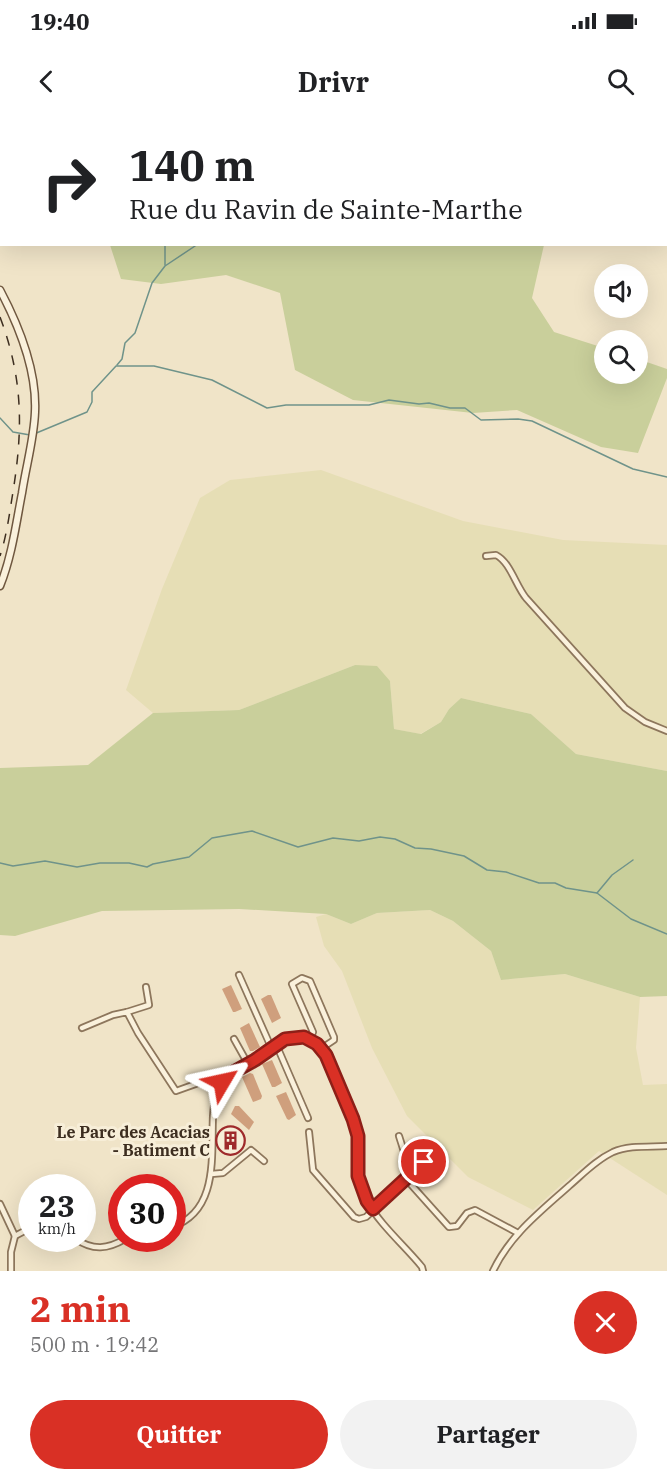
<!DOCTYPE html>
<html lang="fr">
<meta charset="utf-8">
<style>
:root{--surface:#fff;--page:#f2f2f2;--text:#202124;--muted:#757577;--accent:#d93025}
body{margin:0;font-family:"IBM Plex Serif",serif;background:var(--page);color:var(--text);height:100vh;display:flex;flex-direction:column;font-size:22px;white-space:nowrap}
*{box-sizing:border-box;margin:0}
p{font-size:20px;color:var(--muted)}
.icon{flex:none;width:33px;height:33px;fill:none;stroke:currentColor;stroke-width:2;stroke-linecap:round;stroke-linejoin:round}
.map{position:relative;height:1151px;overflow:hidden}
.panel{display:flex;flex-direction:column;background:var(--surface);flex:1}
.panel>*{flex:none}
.top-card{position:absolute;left:0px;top:0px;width:668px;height:126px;box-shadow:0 6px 24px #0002;background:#fff;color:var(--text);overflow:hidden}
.buttons{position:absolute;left:594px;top:144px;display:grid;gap:12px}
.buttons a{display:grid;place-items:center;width:54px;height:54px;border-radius:50%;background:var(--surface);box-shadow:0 6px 24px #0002;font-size:30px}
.speed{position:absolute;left:18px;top:1054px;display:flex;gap:12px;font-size:30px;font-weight:700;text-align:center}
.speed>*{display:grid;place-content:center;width:78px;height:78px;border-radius:50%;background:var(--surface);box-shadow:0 6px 24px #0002;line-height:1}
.speed small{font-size:15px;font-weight:400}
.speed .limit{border:9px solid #d22;background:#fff;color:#111}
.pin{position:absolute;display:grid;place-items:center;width:51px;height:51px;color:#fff;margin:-26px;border:3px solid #fff;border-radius:50%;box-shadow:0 2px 6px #0007}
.me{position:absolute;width:66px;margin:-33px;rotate:54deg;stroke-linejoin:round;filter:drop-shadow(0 0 4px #0008)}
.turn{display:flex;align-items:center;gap:21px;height:126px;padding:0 30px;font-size:27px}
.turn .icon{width:78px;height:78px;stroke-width:2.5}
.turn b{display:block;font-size:42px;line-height:51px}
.round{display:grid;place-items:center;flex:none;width:63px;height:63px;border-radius:32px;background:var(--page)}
.head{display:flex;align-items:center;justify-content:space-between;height:102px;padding:0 30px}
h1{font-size:36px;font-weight:700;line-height:45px;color:var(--accent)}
.action{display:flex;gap:12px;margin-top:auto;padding:12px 30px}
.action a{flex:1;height:69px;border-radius:36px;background:var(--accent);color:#fff;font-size:24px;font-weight:700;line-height:69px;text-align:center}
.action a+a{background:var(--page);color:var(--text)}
.status{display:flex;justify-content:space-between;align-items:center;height:42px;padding:0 30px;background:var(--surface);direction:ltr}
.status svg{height:16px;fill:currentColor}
header{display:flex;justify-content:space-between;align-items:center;height:78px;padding:0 30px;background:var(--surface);font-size:27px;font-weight:700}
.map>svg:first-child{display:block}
.farmland{fill:#e6deb5}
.green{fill:#c9cf9b}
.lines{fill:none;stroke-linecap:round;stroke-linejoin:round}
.stream{stroke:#6f938a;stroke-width:1.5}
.building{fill:#cf9f7d}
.minor-casing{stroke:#8d765c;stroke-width:8}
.secondary-casing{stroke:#6f573f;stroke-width:9}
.minor{stroke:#faf1dc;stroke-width:4.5}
.secondary{stroke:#faf1dc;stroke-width:6}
.rail{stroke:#3d2e20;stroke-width:1.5;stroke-dasharray:10 10;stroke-linecap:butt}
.route-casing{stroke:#8d1f18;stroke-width:15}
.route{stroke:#d93025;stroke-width:10}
.labels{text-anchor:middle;stroke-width:6;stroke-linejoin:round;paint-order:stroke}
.poi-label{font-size:16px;font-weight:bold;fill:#3d2e20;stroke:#f7eed8;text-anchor:end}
</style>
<div class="status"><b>19:40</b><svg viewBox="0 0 49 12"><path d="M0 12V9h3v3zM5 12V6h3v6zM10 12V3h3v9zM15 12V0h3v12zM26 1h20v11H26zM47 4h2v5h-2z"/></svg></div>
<header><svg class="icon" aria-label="back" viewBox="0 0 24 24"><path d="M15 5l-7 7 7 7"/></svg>Drivr<svg class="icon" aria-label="search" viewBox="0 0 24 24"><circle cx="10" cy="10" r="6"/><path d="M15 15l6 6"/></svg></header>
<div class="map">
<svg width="667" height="1151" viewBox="0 0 667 1151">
<rect width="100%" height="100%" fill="#f0e4c8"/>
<g class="farmland">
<path d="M 321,350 L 463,401 L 563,420 L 667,425 L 667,651 L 576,634 L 531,594 L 461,578 L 449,589 L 441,602 L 420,614 L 394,609 L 390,561 L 355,545 L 239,590 L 153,593 L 126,570 L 162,469 L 200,378 L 230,360 Z"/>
<path d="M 430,790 L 453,801 L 491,831 L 501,860 L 565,854 L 640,877 L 636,928 L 643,965 L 667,964 L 667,1075 L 599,1031 L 533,1090 L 468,1057 L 407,996 L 372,928 L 342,851 L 324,826 L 316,797 L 326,794 L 351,804 L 377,793 Z"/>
</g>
<g class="green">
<path d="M 0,0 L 667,0 L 667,83 L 666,2 L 2,2 L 1,61 Z"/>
<path d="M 110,125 L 544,125 L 532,178 L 554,212 L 604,228 L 604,254 L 638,254 L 638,239 L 667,249 L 667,258 L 638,333 L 601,327 L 517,290 L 473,293 L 353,280 L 295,250 L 280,173 L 226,155 L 161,164 L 121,159 Z"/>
<path d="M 355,545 L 377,546 L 390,561 L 394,609 L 421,614 L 441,602 L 449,589 L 461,578 L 531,594 L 576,634 L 667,651 L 667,876 L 640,877 L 565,854 L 501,860 L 491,831 L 453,801 L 430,790 L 377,793 L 351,804 L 326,794 L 239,789 L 102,791 L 15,816 L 0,815 L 0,648 L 88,645 L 153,593 L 239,590 Z"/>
</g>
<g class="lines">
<g class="stream">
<path d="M 155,2 L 156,0"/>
<path d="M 666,33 L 667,33"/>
<path d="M 165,145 L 165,124"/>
<path d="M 117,245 L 122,239 L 125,223 L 135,213 L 152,163 L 165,146 L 198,124"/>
<path d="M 0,298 L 13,312 L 30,315"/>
<path d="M 34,314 L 87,292 L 92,282 L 92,272 L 116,246 L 154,246 L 212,260 L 267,288 L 286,285 L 369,285 L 389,280 L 419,284 L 429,283 L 450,288 L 465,288 L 481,300 L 518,299 L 532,301 L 633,349 L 667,357"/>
<path d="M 0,743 L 13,746 L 45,741 L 77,747 L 100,743 L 129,743 L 147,747 L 153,744 L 189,737 L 212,718 L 252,711 L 298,727 L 333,718 L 359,721 L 380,717 L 395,719 L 415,728 L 431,729 L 464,736 L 487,750 L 506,752 L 539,763 L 555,763 L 566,768 L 597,773 L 631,799 L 667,814"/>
<path d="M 597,773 L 612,755 L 633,740"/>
</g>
</g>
<g class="building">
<path d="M 231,865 L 242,889 L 235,892 L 233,892 L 222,869 Z"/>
<path d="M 268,875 L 271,875 L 281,898 L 272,903 L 261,879 Z"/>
<path d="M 249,903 L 260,927 L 253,931 L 250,931 L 240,908 Z"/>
<path d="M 272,940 L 282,963 L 275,967 L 272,967 L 262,944 Z"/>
<path d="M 250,953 L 253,954 L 262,976 L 261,979 L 253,982 L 242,957 Z"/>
<path d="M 286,972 L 296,995 L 289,1000 L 287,999 L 276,976 Z"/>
<path d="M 235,986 L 239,986 L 254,1002 L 249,1010 L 231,994 Z"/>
<path d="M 226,1010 L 242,1023 L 236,1032 L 221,1017 Z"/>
</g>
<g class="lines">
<defs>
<g id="minor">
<path d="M 486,436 L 496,435 C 510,442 516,466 526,478 L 625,588 L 645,602 L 667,611"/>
<path d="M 239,855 L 271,927"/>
<path d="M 127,892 L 149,885 L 146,867"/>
<path d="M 82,908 L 113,895 L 127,892 L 138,913 L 176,971 L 204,961 L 219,966"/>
<path d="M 234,919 L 248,944"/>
<path d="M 310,919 L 313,912 L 292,864 L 302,858 L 310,861 L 334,917 L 334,920 L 322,928"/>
<path d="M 276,924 L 308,998"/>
<path d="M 309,1012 L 313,1050 L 354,1097 L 359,1099 L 366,1097 L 435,1033"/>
<path d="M 399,1016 L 406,1038 L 414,1052"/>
<path d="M 211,1054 L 223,1053 L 251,1030 L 264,1041"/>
<path d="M 150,1059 L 155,1063 L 157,1068"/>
<path d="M 406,1059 L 449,1107 L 457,1106 L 467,1093 L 475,1090 L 518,1113"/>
<path d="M 0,1084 L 15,1116"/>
<path d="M 172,1107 C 219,1091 211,1036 213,996 C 214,986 214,974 219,965 C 228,951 244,948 256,939 C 266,933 274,923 286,918 C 296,915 308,917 316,923 C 329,933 354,996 357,1014 C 362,1038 354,1057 367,1081 C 380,1105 405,1126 422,1147 L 423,1151"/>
<path d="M 76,1119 C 93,1131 108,1129 125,1119"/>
<path d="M 11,1151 L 11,1132 L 15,1116 L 32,1107"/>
<path d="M 493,1151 C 510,1115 540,1092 569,1066 C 583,1054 596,1040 613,1032 C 629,1025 649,1027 667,1026"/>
</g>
<path id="secondary" d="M 0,170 C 19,206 37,250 35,292 C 34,319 26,346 22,373 C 16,404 12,436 0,466"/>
</defs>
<use href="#minor" class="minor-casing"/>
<use href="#secondary" class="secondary-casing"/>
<use href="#minor" class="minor"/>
<use href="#secondary" class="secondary"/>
<path class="rail" d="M 0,197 C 24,261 23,312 12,378 C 9,397 6,418 0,436"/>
</g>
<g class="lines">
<defs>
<path id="route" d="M 222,962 L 230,954 L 255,940 L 285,919 L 304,917 L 317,924 L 326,935 L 353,999 L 358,1016 L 358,1056 L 367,1081 L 373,1089 L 424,1042"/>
</defs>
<use href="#route" class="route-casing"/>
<use href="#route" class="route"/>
</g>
<defs>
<symbol id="building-ring" viewBox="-11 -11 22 22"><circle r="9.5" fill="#f7eed8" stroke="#9e2a2b" stroke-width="1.5"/><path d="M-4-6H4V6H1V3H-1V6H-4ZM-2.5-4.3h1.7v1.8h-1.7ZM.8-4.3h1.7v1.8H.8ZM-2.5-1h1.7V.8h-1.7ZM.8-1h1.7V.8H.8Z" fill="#9e2a2b"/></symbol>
</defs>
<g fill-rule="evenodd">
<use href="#building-ring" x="214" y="1004" width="33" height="33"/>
</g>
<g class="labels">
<g class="poi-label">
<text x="210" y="1018">Le Parc des Acacias<tspan x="210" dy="18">- Batiment C</tspan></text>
</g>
</g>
</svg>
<div class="buttons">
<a><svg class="icon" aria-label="sound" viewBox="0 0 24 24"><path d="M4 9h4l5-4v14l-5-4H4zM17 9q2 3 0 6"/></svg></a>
<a><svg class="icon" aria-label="search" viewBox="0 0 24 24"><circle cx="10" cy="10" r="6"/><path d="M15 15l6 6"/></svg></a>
</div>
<div class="speed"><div>23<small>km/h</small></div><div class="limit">30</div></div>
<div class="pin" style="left:424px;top:1042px;background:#d93025"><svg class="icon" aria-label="arrive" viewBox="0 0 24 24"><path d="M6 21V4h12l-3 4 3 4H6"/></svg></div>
<svg class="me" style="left:222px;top:962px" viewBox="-20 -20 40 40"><path d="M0-17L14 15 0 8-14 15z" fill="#d93025" stroke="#fff" stroke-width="4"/></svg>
<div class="top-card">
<div class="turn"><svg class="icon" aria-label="right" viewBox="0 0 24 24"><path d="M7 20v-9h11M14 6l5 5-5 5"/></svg><div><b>140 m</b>Rue du Ravin de Sainte-Marthe</div></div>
</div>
</div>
<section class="panel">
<div class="head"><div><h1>2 min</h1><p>500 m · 19:42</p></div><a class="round" style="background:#d93025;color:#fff"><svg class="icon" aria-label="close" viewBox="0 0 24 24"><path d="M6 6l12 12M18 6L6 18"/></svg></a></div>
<div class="action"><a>Quitter</a><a>Partager</a></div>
</section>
